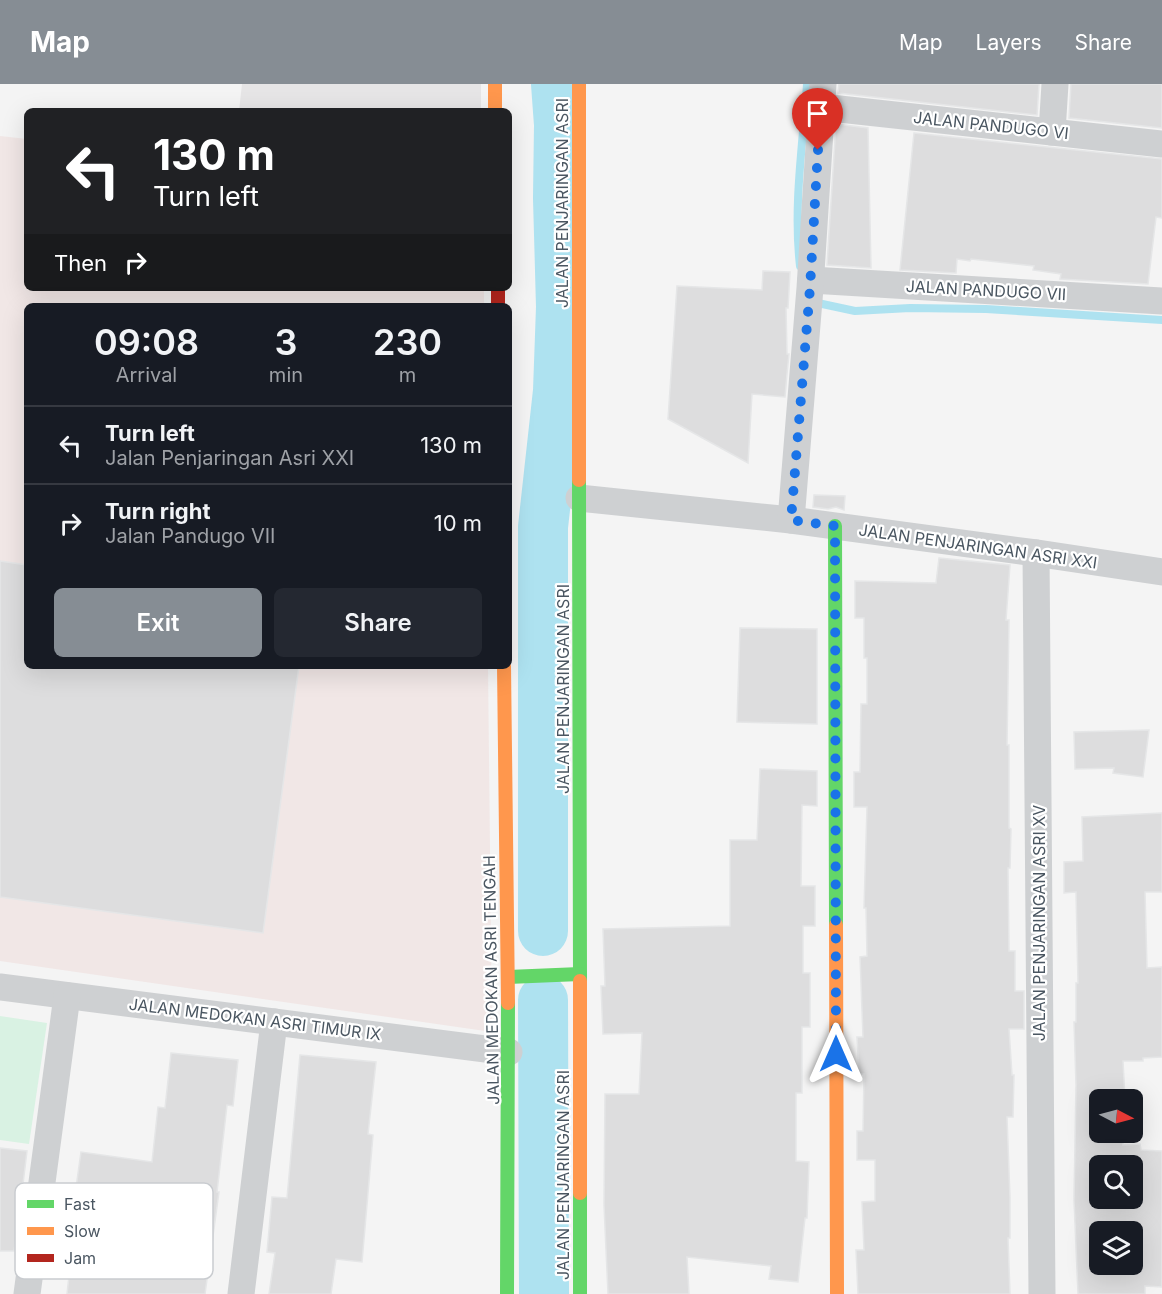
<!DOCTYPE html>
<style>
:root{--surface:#171b24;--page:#242831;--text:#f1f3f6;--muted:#9ea1a6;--line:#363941;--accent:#868d94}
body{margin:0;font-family:Inter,sans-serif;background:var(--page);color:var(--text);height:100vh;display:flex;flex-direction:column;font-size:22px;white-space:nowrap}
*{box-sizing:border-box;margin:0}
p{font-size:20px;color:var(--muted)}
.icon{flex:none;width:33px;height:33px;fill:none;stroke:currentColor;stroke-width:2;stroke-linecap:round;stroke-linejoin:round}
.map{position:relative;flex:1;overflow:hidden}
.panel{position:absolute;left:24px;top:219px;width:488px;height:366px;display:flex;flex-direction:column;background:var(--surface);border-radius:9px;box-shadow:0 6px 24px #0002}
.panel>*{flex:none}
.top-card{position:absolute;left:24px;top:24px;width:488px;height:183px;border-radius:9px;box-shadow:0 6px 24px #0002;background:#202124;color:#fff;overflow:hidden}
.needle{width:39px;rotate:96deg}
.tools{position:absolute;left:1089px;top:1005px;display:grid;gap:12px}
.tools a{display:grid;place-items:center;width:54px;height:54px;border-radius:9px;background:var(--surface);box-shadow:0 6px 24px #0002;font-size:30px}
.pin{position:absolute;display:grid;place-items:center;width:51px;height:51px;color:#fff;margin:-62px -26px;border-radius:50% 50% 50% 0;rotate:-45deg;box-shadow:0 0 6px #0007}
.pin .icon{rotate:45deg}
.me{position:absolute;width:66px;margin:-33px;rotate:0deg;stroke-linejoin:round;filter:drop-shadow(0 0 4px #0008)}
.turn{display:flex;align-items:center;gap:21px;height:126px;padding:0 30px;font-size:27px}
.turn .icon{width:78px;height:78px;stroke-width:2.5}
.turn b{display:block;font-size:42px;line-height:51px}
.then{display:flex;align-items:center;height:57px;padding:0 30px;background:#0003;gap:12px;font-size:22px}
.eta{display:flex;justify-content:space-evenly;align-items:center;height:102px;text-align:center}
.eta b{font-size:36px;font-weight:600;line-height:42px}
.cta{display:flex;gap:12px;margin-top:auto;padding:12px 30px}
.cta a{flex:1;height:69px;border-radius:9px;background:var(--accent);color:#fff;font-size:24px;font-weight:600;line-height:69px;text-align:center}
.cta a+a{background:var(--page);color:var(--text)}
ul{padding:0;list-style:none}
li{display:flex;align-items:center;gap:18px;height:78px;padding:0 30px;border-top:2px solid var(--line)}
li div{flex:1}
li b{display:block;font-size:22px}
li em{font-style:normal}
header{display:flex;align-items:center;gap:36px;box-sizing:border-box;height:84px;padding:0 30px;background:var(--accent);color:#fff}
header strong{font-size:28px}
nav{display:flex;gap:33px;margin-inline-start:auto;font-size:21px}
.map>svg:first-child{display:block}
.education{fill:#e6e5e6}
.medical{fill:#f1e7e6}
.green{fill:#d9f2e3}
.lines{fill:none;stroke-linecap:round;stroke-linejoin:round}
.stream{stroke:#aee2f0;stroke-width:8}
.river{stroke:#aee2f0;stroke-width:50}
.building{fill:#ddddde;stroke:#e5e6e7;stroke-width:1.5;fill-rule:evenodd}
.street{stroke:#ced0d2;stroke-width:27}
.fast{stroke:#63d668;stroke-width:14}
.slow{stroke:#ff974d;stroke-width:14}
.jam{stroke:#b3261e;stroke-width:14}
.route{stroke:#1a73e8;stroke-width:10;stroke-dasharray:0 18}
.labels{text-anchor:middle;stroke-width:4.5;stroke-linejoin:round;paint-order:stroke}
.street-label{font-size:16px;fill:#4a5661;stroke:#fff}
.key{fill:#fff;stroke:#c9ccd0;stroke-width:1.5}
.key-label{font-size:16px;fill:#4a5661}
</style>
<header>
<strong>Map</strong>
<nav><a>Map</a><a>Layers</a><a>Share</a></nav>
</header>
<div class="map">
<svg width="1162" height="1210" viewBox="0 0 1162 1210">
<rect width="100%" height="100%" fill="#f4f4f4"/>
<path class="education" d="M 242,0 L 481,0 L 481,27 L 239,27 Z"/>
<path class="medical" d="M 0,52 L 27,55 L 27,204 L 484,204 L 484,222 L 27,222 L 27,582 L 488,582 L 492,948 L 0,877 Z"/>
<path class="green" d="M 0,932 L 47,939 L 29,1060 L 0,1056 Z"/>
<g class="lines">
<g class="stream">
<path d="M 800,182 C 793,121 803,60 807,0"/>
<path d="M 813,218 L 855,227 L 910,224 L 986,225 L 1162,236"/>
</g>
<g class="river">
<path d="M 543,847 L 543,443 L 558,307 L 561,223 L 558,114 L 559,41 L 556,0"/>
<path d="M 543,916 L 544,1210"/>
</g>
</g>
<g class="building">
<path d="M 839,0 L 1039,0 L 1037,31 L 838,9 Z"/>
<path d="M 1071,0 L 1162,0 L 1162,44 L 1069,34 Z"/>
<path d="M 836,40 L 868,44 L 871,184 L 827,181 Z"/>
<path d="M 914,49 L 1162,75 L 1162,134 L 1156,133 L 1148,200 L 1060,195 L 1061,190 L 1033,186 L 1034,182 L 971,175 L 970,177 L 957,175 L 956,189 L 900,186 Z"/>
<path d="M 763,187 L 790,188 L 788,224 L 786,224 L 787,270 L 789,270 L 787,290 L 785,313 L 752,310 L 748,379 L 668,335 L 677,202 L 762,206 Z"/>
<path d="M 814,411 L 845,412 L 844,426 L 836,423 L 828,425 L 813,423 Z"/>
<path d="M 939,474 L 1010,481 L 1006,536 L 1009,536 L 1007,661 L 1009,661 L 1009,744 L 1011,745 L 1010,784 L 1008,784 L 1009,867 L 1015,867 L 1015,907 L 1024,907 L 1024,945 L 1009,945 L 1012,991 L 1014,991 L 1013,1033 L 1007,1033 L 1010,1114 L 1010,1154 L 1008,1154 L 1010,1210 L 858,1210 L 856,1166 L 864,1166 L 862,1118 L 875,1117 L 875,1076 L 857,1076 L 857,1047 L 863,1047 L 864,990 L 859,990 L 857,953 L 863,953 L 860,873 L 867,872 L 866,824 L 864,824 L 867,723 L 854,723 L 854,688 L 860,688 L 861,620 L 867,620 L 867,574 L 864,574 L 864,534 L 855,534 L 855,497 L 936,499 Z"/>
<path d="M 0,477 L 27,481 L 27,582 L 299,582 L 263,849 L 0,813 Z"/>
<path d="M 740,544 L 817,545 L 817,640 L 737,638 Z"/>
<path d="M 1149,646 L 1143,693 L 1113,689 L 1114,684 L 1075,685 L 1074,648 Z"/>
<path d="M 760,685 L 817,687 L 817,722 L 802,721 L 801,802 L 815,802 L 815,842 L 803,842 L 803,889 L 810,889 L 810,943 L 802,943 L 802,1009 L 796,1009 L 796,1077 L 809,1078 L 807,1134 L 805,1134 L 798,1198 L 769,1195 L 771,1182 L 687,1173 L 689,1210 L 608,1210 L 604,1121 L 605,1010 L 639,1010 L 642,949 L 603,950 L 601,902 L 605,902 L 603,845 L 730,842 L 730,756 L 757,756 Z"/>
<path d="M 1162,729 L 1162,808 L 1145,808 L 1147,884 L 1162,883 L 1162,973 L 1143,974 L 1143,977 L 1123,977 L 1125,1015 L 1100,1016 L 1100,1048 L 1123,1048 L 1123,1061 L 1140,1060 L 1141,1066 L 1162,1067 L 1162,1203 L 1145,1202 L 1145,1210 L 1078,1210 L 1074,1116 L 1076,1001 L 1074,938 L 1076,938 L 1076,899 L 1078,899 L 1076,808 L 1064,809 L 1064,778 L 1083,777 L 1082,733 ZM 1100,1082 L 1132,1082 L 1132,1114 L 1100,1114 ZM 1100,1148 L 1132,1148 L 1132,1180 L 1100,1180 Z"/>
<path d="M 171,969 L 238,976 L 233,1022 L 227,1021 L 217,1108 L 219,1108 L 205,1210 L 67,1210 L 74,1147 L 70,1146 L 81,1068 L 152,1078 L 158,1023 L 165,1024 Z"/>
<path d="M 300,971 L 376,978 L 368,1050 L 373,1051 L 362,1178 L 336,1175 L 331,1210 L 269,1210 L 275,1169 L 267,1168 L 272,1113 L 287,1114 Z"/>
<path d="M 0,1064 L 27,1067 L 19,1133 L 21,1133 L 19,1154 L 16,1154 L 14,1167 L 0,1167 Z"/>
</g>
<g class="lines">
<g class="street">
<path d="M 821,23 L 1162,60"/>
<path d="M 1052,48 L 1055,0"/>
<path d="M 811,196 L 1162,217"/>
<path d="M 579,414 L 791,436 L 1036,469 L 1162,488"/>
<path d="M 791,436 L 810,204 L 823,0"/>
<path d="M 1036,469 L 1042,1210"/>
<path d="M 0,903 L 509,968"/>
<path d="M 27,1210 L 67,912"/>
<path d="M 241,1210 L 274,938"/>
</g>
<g class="fast">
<path d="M 579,396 L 580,897"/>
<path d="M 835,442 L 836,841"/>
<path d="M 508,893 L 580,890"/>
<path d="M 580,1109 L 580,1210"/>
<path d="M 507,1210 L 508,919"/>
</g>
<g class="slow">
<path d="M 495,0 L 495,27"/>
<path d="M 579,0 L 579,396"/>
<path d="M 504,582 L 508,919"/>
<path d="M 836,841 L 837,1210"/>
<path d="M 580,897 L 580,1109"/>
</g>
<path class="jam" d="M 498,204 L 498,222"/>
</g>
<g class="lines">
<path class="route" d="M 818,66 L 810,204 L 791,436 L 835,442 L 836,970"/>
</g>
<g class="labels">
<g class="street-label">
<text transform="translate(991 41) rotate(6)" y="6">JALAN PANDUGO VI</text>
<text transform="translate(562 119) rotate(-90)" y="6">JALAN PENJARINGAN ASRI</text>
<text transform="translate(986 206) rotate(3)" y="6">JALAN PANDUGO VII</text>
<text transform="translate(978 462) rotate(8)" y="6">JALAN PENJARINGAN ASRI XXI</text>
<text transform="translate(563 605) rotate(-90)" y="6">JALAN PENJARINGAN ASRI</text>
<text transform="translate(1039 839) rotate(-90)" y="6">JALAN PENJARINGAN ASRI XV</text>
<text transform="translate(491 896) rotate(-91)" y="6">JALAN MEDOKAN ASRI TENGAH</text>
<text transform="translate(255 935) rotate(7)" y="6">JALAN MEDOKAN ASRI TIMUR IX</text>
<text transform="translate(563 1091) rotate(-90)" y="6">JALAN PENJARINGAN ASRI</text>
</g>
</g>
<rect x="15" y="1099" width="198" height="96" rx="9" class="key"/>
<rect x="27" y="1116" width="27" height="8" fill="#63d668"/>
<rect x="27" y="1143" width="27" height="8" fill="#ff974d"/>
<rect x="27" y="1170" width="27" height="8" fill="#b3261e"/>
<g class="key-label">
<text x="64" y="1126">Fast</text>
<text x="64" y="1153">Slow</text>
<text x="64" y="1180">Jam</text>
</g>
</svg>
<div class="tools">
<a><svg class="needle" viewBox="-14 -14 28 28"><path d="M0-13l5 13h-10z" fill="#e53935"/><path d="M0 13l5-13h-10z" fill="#9ea1a6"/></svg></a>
<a><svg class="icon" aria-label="search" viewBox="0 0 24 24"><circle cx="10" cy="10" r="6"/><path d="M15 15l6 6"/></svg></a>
<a><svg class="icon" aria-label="layers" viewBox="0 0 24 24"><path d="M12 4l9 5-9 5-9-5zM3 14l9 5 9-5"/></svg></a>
</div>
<div class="pin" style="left:818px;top:66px;background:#d93025"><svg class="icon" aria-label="arrive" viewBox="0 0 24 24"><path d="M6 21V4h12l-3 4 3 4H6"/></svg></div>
<svg class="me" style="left:836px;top:970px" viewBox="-20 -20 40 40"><path d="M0-17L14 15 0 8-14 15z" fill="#1a73e8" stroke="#fff" stroke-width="4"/></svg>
<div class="top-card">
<div class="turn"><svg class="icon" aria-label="left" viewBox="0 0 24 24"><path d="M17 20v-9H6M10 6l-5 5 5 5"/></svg><div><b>130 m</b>Turn left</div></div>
<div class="then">Then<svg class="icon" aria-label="right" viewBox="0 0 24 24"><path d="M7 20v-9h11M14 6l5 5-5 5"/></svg></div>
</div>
<section class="panel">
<div class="eta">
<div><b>09:08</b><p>Arrival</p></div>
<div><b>3</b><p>min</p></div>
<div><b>230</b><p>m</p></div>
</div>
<ul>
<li><svg class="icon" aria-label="left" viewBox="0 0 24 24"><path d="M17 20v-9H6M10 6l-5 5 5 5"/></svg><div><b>Turn left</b><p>Jalan Penjaringan Asri XXI</p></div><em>130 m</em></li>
<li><svg class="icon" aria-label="right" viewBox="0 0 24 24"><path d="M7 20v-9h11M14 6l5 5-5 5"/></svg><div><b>Turn right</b><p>Jalan Pandugo VII</p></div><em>10 m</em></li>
</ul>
<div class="cta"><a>Exit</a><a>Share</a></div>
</section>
</div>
